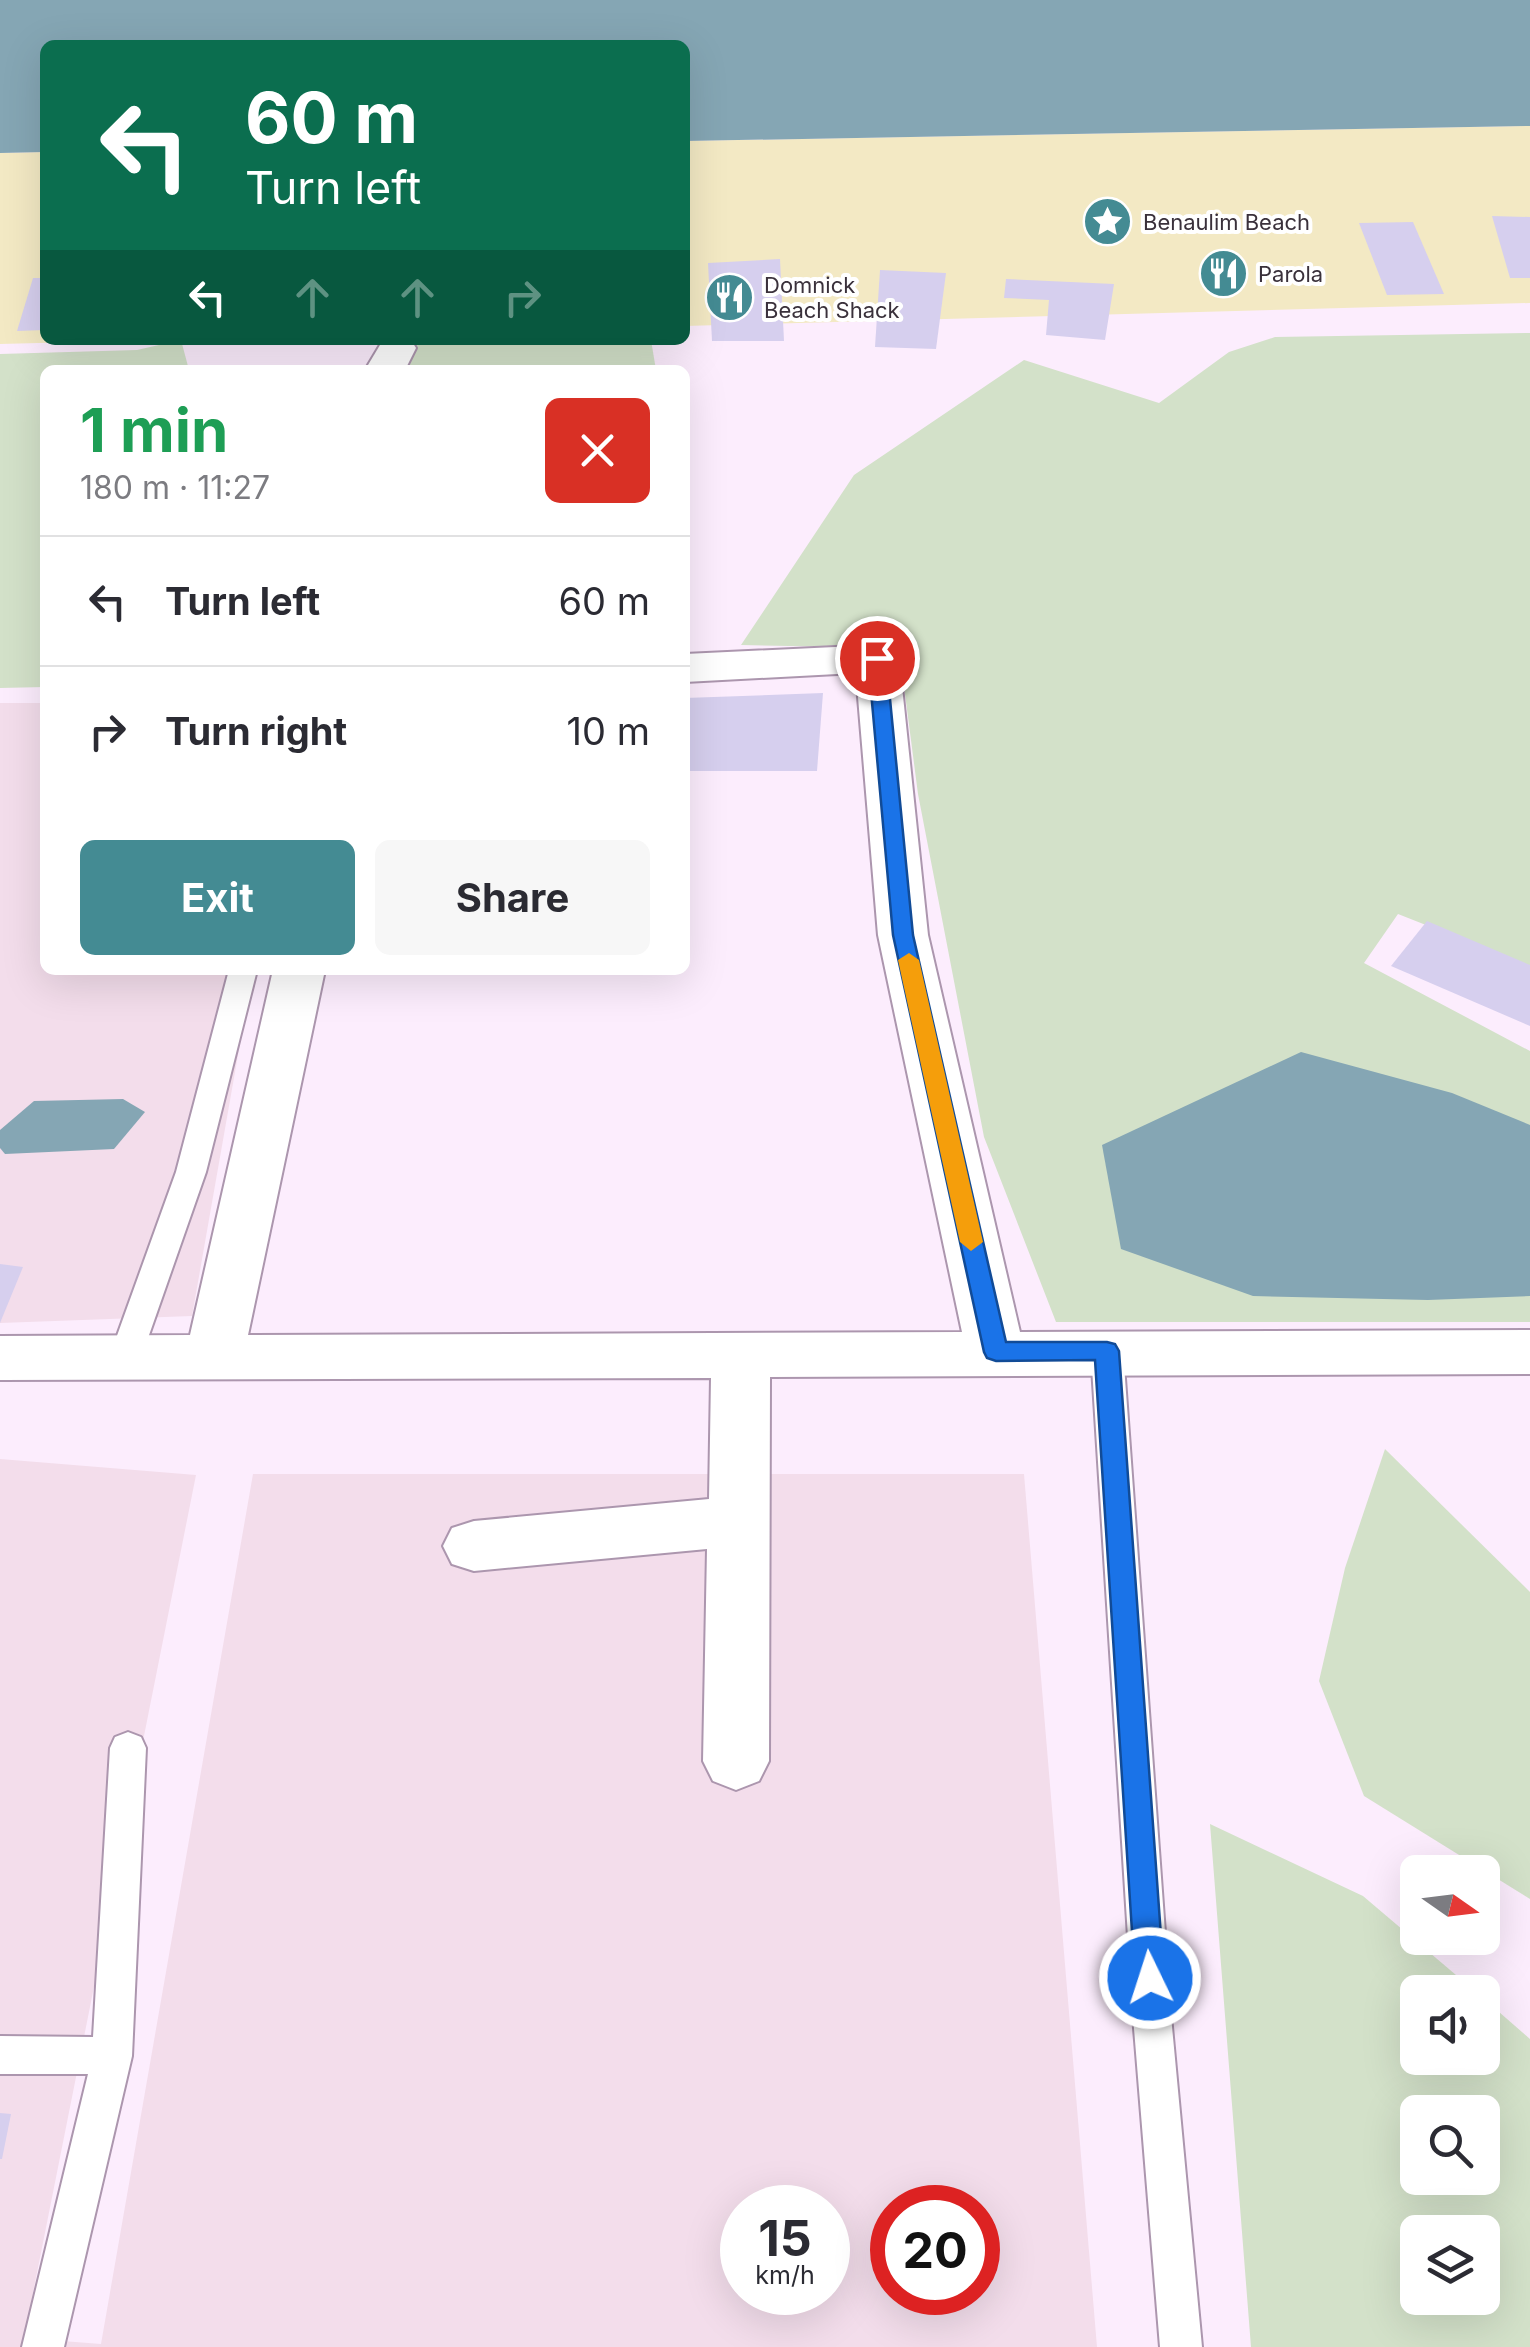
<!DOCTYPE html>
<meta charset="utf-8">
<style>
:root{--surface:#fff;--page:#f7f7f7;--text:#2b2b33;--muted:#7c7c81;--line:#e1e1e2;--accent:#448b93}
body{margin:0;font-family:Inter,sans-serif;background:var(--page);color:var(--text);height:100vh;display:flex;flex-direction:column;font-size:38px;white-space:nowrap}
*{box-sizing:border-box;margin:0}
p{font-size:32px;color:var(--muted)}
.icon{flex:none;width:55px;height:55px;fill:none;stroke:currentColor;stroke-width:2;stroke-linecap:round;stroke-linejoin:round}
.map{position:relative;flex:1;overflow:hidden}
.sheet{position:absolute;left:40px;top:365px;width:650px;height:610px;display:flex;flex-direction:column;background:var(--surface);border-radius:15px;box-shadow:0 10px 40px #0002}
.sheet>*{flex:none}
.banner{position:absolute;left:40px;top:40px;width:650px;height:305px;border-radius:15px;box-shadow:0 10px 40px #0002;background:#0b6e4f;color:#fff;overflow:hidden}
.needle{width:65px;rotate:104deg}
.controls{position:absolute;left:1400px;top:1855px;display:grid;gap:20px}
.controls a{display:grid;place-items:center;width:100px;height:100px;border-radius:15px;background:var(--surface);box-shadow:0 10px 40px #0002;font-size:50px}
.speed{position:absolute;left:720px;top:2185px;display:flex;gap:20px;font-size:50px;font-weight:700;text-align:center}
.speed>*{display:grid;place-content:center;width:130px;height:130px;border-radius:50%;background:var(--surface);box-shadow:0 10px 40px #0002;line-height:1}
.speed small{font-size:25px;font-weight:400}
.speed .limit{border:15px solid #d22;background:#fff;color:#111}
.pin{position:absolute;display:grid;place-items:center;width:85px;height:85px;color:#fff;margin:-42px;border:5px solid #fff;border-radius:50%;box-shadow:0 2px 10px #0007}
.me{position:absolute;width:110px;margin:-55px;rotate:356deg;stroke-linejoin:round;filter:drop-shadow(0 0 8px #0008)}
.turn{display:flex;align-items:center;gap:35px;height:210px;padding:0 40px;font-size:45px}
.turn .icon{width:130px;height:130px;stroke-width:2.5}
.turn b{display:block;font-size:70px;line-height:85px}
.lanes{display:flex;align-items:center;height:95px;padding:0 40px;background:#0003;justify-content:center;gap:50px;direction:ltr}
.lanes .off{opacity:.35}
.round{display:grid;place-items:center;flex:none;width:105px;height:105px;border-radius:15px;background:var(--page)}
.headline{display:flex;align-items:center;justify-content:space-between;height:170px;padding:0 40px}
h1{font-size:60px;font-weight:700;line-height:75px;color:#1e9e55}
.primary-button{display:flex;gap:20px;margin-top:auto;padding:20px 40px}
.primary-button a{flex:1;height:115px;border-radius:15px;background:var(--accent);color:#fff;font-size:40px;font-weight:700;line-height:115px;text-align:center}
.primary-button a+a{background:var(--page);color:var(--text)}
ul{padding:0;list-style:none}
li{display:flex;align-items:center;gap:30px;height:130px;padding:0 40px;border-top:2px solid var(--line)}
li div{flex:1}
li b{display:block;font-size:38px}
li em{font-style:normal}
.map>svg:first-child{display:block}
.commercial{fill:#f3ddeb;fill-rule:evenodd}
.green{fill:#d3e1c9;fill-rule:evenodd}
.sand{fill:#f3e9c4}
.water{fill:#85a6b4}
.building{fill:#d6cfee}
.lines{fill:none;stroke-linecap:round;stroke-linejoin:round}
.lane-casing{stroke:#ac96ae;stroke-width:4}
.street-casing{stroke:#ac96ae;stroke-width:4}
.lane{fill:#fff;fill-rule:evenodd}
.street{fill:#fff;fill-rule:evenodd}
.route{fill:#1a73e8;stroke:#114b97;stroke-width:2.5}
.slow{fill:#f59e0b}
.labels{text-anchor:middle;stroke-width:8;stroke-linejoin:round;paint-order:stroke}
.far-poi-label{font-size:22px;fill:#3a313b;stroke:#fff;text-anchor:start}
</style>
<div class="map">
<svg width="1530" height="2347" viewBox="0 0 1530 2347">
<rect width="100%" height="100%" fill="#fcedfd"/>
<g class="commercial">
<path d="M 0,703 L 45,703 L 45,970 L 253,970 L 192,1316 L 0,1323 Z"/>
<path d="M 0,1459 L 196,1475 L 24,2338 L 101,2344 L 253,1474 L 1024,1474 L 1097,2347 L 0,2347 ZM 742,2208 L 828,2208 L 828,2292 L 742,2292 ZM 892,2208 L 978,2208 L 978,2292 L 892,2292 Z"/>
</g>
<g class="green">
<path d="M 1530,333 L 1530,966 L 1398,914 L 1364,963 L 1530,1051 L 1530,1322 L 1056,1322 L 984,1137 L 918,794 L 899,648 L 741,645 L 854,475 L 1024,360 L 1159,403 L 1229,352 L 1275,337 Z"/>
<path d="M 181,340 L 189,370 L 45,370 L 45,687 L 0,688 L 0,354 L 137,350 Z"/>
<path d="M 515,340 L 651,340 L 656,370 L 407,370 L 415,342 Z"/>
<path d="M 1385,1449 L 1530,1592 L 1530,1899 L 1364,1796 L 1319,1681 L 1345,1568 Z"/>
<path d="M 1210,1824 L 1363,1896 L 1476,1992 L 1418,1992 L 1418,2058 L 1482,2058 L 1483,1998 L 1530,2039 L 1530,2347 L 1251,2347 ZM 1482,2112 L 1482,2178 L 1418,2178 L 1418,2112 ZM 1418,2232 L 1482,2232 L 1482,2298 L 1418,2298 Z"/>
</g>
<g class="sand">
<path d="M 1530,126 L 1530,303 L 685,326 L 685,141 Z"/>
<path d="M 45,152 L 45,340 L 155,340 L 0,344 L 0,153 Z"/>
</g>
<g class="water">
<path d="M 0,0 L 1530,0 L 1530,126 L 685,141 L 685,45 L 45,45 L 45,152 L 0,153 Z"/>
<path d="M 1301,1052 L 1452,1093 L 1530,1125 L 1530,1296 L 1428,1300 L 1253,1296 L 1121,1249 L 1102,1145 Z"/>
<path d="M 123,1099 L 145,1112 L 114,1149 L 5,1154 L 0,1148 L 0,1130 L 34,1101 Z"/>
</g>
<g class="building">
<path d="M 1492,216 L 1530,217 L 1530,278 L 1510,278 Z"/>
<path d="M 1413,222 L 1444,294 L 1387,295 L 1359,223 Z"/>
<path d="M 780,259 L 784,341 L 712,341 L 708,263 Z"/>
<path d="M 880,270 L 946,273 L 936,349 L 875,347 Z"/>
<path d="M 33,278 L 45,278 L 45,330 L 17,331 Z"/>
<path d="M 1006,279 L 1114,284 L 1105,340 L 1046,335 L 1049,300 L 1004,298 Z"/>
<path d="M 823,693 L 817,771 L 685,771 L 685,698 Z"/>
<path d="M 1427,921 L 1530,965 L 1530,1026 L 1391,966 Z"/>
<path d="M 0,1264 L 23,1267 L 0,1323 Z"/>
<path d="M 0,2113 L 11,2114 L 2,2159 L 0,2159 Z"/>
</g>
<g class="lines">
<defs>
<g id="lane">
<path d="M 229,970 L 257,970 L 206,1172 L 141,1358 L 136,1367 L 125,1370 L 114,1367 L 109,1358 L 176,1172 Z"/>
<path d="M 1107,1339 L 1118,1342 L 1123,1351 L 1171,2016 L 1202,2347 L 1160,2347 L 1133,2016 L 1091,1351 L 1096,1342 Z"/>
<path d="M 128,1732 L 141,1737 L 146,1748 L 132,2056 L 64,2347 L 22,2347 L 88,2074 L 0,2074 L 0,2036 L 93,2037 L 110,1748 L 115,1737 Z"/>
</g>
<g id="street">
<path d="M 383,340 L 411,340 L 416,348 L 405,370 L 365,370 Z"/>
<path d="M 877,645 L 893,648 L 899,658 L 928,935 L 1020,1332 L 1530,1330 L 1530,1374 L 770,1377 L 769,1761 L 759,1781 L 736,1790 L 713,1781 L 703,1761 L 707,1549 L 474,1571 L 452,1564 L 443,1546 L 452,1528 L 474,1521 L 709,1499 L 711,1378 L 0,1380 L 0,1336 L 190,1335 L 273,970 L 325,970 L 248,1335 L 962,1332 L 878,935 L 856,673 L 685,682 L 685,654 Z"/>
</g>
</defs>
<use href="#lane" class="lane-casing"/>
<use href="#street" class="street-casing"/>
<use href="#lane" class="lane"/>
<use href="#street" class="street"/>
</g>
<path class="route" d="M 877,652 L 886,658 L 913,935 L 1006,1342 L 1107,1342 L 1115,1344 L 1119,1351 L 1164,1978 L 1160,1987 L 1150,1991 L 1139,1987 L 1135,1978 L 1095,1360 L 996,1361 L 987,1358 L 984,1352 L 893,935 L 868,658 Z"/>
<path class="slow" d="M 909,953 L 919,960 L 983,1242 L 971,1251 L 960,1242 L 898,960 Z"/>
<defs>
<symbol id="sight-disc" viewBox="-11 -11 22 22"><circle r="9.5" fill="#448b93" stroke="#fff"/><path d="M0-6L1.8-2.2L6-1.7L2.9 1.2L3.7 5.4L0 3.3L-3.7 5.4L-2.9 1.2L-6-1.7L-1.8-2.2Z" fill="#fff"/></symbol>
<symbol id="restaurant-disc" viewBox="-11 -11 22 22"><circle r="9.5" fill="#448b93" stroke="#fff"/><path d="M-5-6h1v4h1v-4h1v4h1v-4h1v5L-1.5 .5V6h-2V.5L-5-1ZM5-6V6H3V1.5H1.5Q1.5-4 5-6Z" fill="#fff"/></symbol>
</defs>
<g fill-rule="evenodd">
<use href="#sight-disc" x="1080" y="194" width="55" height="55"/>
<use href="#restaurant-disc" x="1196" y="246" width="55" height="55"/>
<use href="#restaurant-disc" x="702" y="270" width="55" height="55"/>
</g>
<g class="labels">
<g class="far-poi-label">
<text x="1143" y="230">Benaulim Beach</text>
<text x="1258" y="282">Parola</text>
<text x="764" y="293">Domnick<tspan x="764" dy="25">Beach Shack</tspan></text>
</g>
</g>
</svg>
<div class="controls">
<a><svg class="needle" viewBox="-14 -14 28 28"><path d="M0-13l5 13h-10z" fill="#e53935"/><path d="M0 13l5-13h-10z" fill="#7c7c81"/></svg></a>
<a><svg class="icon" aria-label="sound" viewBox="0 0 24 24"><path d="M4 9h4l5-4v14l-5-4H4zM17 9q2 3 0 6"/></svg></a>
<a><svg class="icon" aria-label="search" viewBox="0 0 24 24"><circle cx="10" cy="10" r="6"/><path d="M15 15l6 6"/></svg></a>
<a><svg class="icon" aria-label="layers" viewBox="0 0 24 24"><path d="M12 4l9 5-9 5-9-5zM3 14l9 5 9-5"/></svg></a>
</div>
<div class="speed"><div>15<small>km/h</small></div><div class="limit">20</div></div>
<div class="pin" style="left:877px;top:658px;background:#d93025"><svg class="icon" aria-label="arrive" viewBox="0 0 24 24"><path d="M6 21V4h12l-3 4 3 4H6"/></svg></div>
<svg class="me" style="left:1150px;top:1978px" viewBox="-20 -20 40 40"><circle r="17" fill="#1a73e8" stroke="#fff" stroke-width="3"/><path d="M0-11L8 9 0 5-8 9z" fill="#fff"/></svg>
<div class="banner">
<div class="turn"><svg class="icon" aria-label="left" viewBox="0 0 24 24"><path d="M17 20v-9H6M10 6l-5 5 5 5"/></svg><div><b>60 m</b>Turn left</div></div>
<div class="lanes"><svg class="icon" aria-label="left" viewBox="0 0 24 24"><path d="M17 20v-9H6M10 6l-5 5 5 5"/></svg><svg class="icon off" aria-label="ahead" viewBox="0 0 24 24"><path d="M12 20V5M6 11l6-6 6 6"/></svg><svg class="icon off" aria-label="ahead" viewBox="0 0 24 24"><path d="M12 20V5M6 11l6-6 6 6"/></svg><svg class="icon off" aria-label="right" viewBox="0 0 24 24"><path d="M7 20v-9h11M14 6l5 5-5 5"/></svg></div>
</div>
<section class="sheet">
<div class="headline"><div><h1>1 min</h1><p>180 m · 11:27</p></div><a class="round" style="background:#d93025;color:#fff"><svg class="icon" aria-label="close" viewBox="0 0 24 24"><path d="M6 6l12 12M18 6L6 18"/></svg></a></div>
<ul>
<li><svg class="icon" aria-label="left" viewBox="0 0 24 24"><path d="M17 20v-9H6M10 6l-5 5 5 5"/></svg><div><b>Turn left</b></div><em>60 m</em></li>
<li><svg class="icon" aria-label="right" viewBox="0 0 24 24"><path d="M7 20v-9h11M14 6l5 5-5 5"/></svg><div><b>Turn right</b></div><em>10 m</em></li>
</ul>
<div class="primary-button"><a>Exit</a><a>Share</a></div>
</section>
</div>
